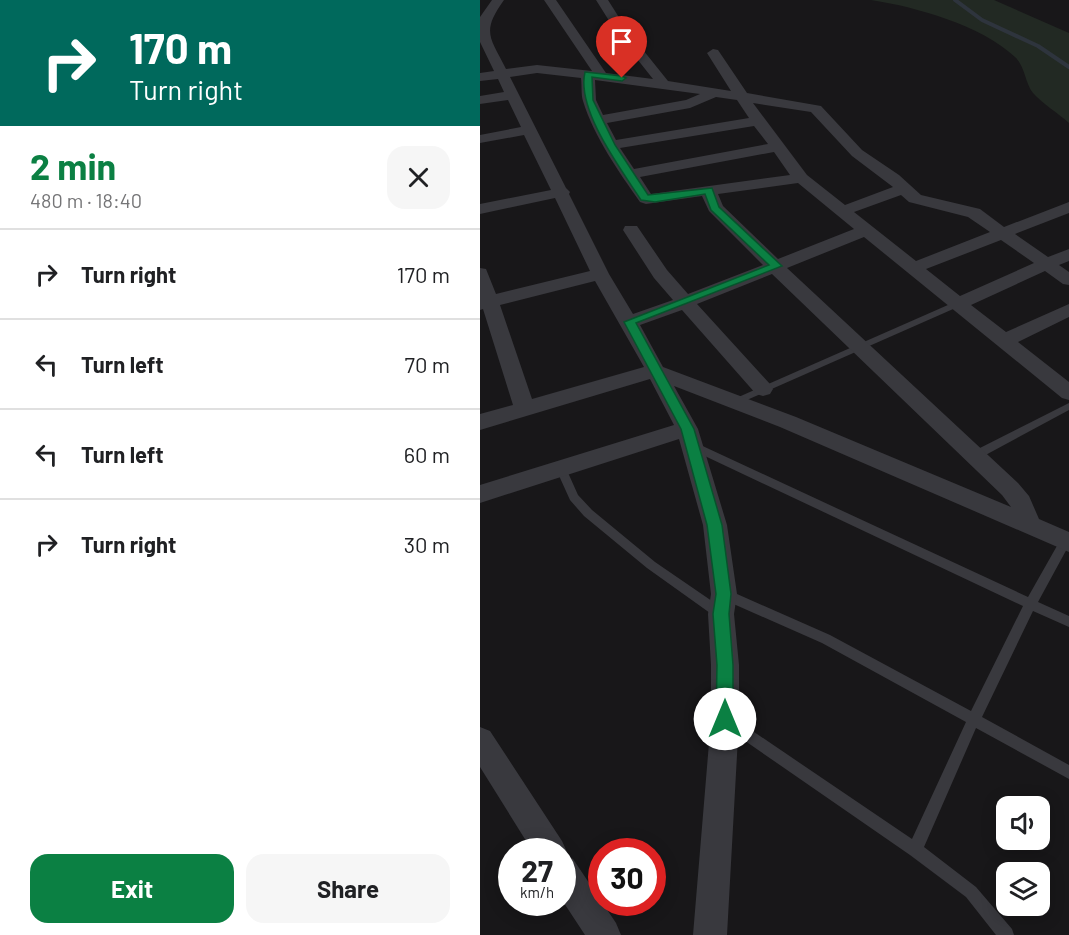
<!DOCTYPE html>
<meta charset="utf-8">
<style>
:root{--surface:#fff;--page:#f6f6f6;--text:#202124;--muted:#757577;--line:#e0e0e0;--accent:#0b8043}
body{margin:0;font-family:Barlow,sans-serif;background:var(--page);color:var(--text);height:100vh;display:flex;flex-direction:column;font-size:22px;white-space:nowrap}
*{box-sizing:border-box;margin:0}
p{font-size:20px;color:var(--muted)}
.icon{flex:none;width:33px;height:33px;fill:none;stroke:currentColor;stroke-width:2;stroke-linecap:round;stroke-linejoin:round}
.map{position:relative;flex:1;overflow:hidden}
.panel{display:flex;flex-direction:column;background:var(--surface);width:480px}
.panel>*{flex:none}
.top-card{background:#00695c;color:#fff;overflow:hidden}
.buttons{position:absolute;left:516px;top:796px;display:grid;gap:12px}
.buttons a{display:grid;place-items:center;width:54px;height:54px;border-radius:12px;background:var(--surface);box-shadow:0 3px 15px #0003;font-size:30px}
.speed{position:absolute;left:18px;top:838px;display:flex;gap:12px;font-size:30px;font-weight:700;text-align:center}
.speed>*{display:grid;place-content:center;width:78px;height:78px;border-radius:50%;background:var(--surface);box-shadow:0 3px 15px #0003;line-height:1}
.speed small{font-size:15px;font-weight:400}
.speed .limit{border:9px solid #d22;background:#fff;color:#111}
.pin{position:absolute;display:grid;place-items:center;width:51px;height:51px;color:#fff;margin:-62px -26px;border-radius:50% 50% 50% 0;rotate:-45deg;box-shadow:0 0 6px #0007}
.pin .icon{rotate:45deg}
.me{position:absolute;width:66px;margin:-33px;rotate:0deg;stroke-linejoin:round;filter:drop-shadow(0 0 4px #0008)}
.turn{display:flex;align-items:center;gap:21px;height:126px;padding:0 30px;font-size:27px}
.turn .icon{width:78px;height:78px;stroke-width:2.5}
.turn b{display:block;font-size:42px;line-height:51px}
.round{display:grid;place-items:center;flex:none;width:63px;height:63px;border-radius:18px;background:var(--page)}
.overview{display:flex;align-items:center;justify-content:space-between;height:102px;padding:0 30px}
h1{font-size:36px;font-weight:700;line-height:45px;color:var(--accent)}
.button{display:flex;gap:12px;margin-top:auto;padding:12px 30px}
.button a{flex:1;height:69px;border-radius:18px;background:var(--accent);color:#fff;font-size:24px;font-weight:700;line-height:69px;text-align:center}
.button a+a{background:var(--page);color:var(--text)}
ul{padding:0;list-style:none}
li{display:flex;align-items:center;gap:18px;height:90px;padding:0 30px;border-top:2px solid var(--line)}
li div{flex:1}
li b{display:block;font-size:22px}
li em{font-style:normal}
main{display:flex;flex:1;min-height:0}
.map>svg:first-child{display:block}
.green{fill:#222923}
.lines{fill:none;stroke-linecap:round;stroke-linejoin:round}
.stream{stroke:#2e343d;stroke-width:4}
.service{fill:#39393e;fill-rule:evenodd}
.minor{fill:#39393e;fill-rule:evenodd}
.route{fill:#0b8043;stroke:#07532c;stroke-width:1.5}
</style>
<main>
<section class="panel">
<div class="top-card">
<div class="turn"><svg class="icon" aria-label="right" viewBox="0 0 24 24"><path d="M7 20v-9h11M14 6l5 5-5 5"/></svg><div><b>170 m</b>Turn right</div></div>
</div>
<div class="overview"><div><h1>2 min</h1><p>480 m · 18:40</p></div><a class="round"><svg class="icon" aria-label="close" viewBox="0 0 24 24"><path d="M6 6l12 12M18 6L6 18"/></svg></a></div>
<ul>
<li><svg class="icon" aria-label="right" viewBox="0 0 24 24"><path d="M7 20v-9h11M14 6l5 5-5 5"/></svg><div><b>Turn right</b></div><em>170 m</em></li>
<li><svg class="icon" aria-label="left" viewBox="0 0 24 24"><path d="M17 20v-9H6M10 6l-5 5 5 5"/></svg><div><b>Turn left</b></div><em>70 m</em></li>
<li><svg class="icon" aria-label="left" viewBox="0 0 24 24"><path d="M17 20v-9H6M10 6l-5 5 5 5"/></svg><div><b>Turn left</b></div><em>60 m</em></li>
<li><svg class="icon" aria-label="right" viewBox="0 0 24 24"><path d="M7 20v-9h11M14 6l5 5-5 5"/></svg><div><b>Turn right</b></div><em>30 m</em></li>
</ul>
<div class="button"><a>Exit</a><a>Share</a></div>
</section>
<div class="map">
<svg width="589" height="935" viewBox="0 0 589 935">
<rect width="100%" height="100%" fill="#181719"/>
<path class="green" d="M 391,0 L 514,0 L 589,33 L 589,123 C 578,113 563,104 553,93 C 545,83 545,66 535,57 C 501,25 436,7 391,0 Z"/>
<g class="lines">
<path class="stream" d="M 475,0 L 502,20 L 558,46 L 589,67"/>
<g class="service">
<path d="M 477,301 L 480,302 L 480,306 L 260,403 L 257,404 L 252,401 L 254,399 Z"/>
<path d="M 589,403 L 589,410 L 500,458 L 492,458 L 491,455 L 492,452 Z"/>
<path d="M 214,442 L 548,597 L 582,537 L 589,536 L 589,545 L 558,602 L 589,616 L 589,627 L 553,611 L 502,717 L 589,765 L 589,779 L 496,728 L 444,847 L 496,887 L 532,929 L 534,935 L 516,935 L 486,897 L 430,855 L 242,725 L 240,721 L 242,717 L 247,715 L 252,717 L 432,839 L 486,722 L 342,643 L 240,598 L 238,594 L 240,590 L 244,589 L 248,590 L 350,635 L 491,711 L 543,606 L 210,449 L 209,446 L 210,443 Z"/>
<path d="M 81,465 L 85,466 L 98,495 L 112,510 L 175,562 L 245,610 L 247,614 L 245,618 L 241,619 L 237,618 L 167,568 L 104,516 L 90,500 L 76,469 Z"/>
</g>
<g class="minor">
<path d="M 12,0 L 24,0 C 1,32 10,37 26,69 L 57,65 L 112,71 L 64,0 L 76,0 L 126,73 L 173,79 L 138,35 L 116,0 L 128,0 L 147,30 L 188,81 L 251,91 L 227,53 L 233,49 L 238,50 L 267,93 L 341,106 L 382,150 L 419,175 L 441,195 L 500,209 L 524,227 L 589,202 L 589,213 L 535,234 L 568,257 L 589,249 L 589,261 L 579,265 L 589,272 L 589,285 L 583,284 L 565,271 L 491,305 L 526,332 L 589,304 L 589,317 L 538,342 L 589,382 L 589,400 L 582,398 L 384,237 L 307,268 L 538,483 L 549,496 L 559,519 L 589,532 L 589,552 L 300,427 L 194,386 L 218,429 L 247,525 L 257,594 L 254,614 L 259,665 L 259,719 L 247,935 L 213,935 L 231,719 L 231,665 L 228,614 L 231,594 L 223,525 L 199,439 L 0,503 L 0,485 L 194,425 L 170,379 L 0,430 L 0,414 L 33,405 L 3,309 L 0,310 L 0,268 L 6,269 L 16,294 L 110,271 L 75,198 L 0,214 L 0,204 L 71,190 L 44,135 L 0,143 L 0,135 L 41,127 L 28,100 L 0,104 L 0,96 L 24,92 L 18,79 L 0,81 L 0,73 L 14,71 L 0,42 L 0,17 ZM 57,73 L 101,78 C 102,86 101,95 103,101 C 114,137 139,172 160,202 L 166,204 L 222,196 L 229,211 L 283,265 L 208,294 L 187,270 L 157,226 L 145,226 L 143,230 L 174,278 L 193,300 L 153,314 L 129,274 L 89,194 L 90,192 L 86,188 L 30,77 ZM 115,80 L 220,94 L 206,100 L 123,115 L 116,100 ZM 236,97 L 257,100 L 269,118 L 136,140 L 127,123 L 210,108 ZM 273,103 L 331,112 L 372,156 L 413,187 L 365,205 L 327,175 ZM 274,126 L 288,144 L 154,169 L 140,148 ZM 294,152 L 310,175 L 171,194 L 160,177 ZM 318,183 L 374,229 L 298,259 L 243,206 L 238,194 ZM 421,195 L 429,202 L 488,217 L 510,232 L 436,261 L 374,212 ZM 521,240 L 554,263 L 480,296 L 446,269 ZM 292,274 L 522,495 L 531,507 L 316,417 L 183,367 L 160,325 L 202,310 L 276,394 L 283,396 L 290,394 L 293,389 L 290,384 L 217,304 ZM 115,281 L 164,367 L 52,399 L 20,305 Z"/>
<path d="M 0,727 L 10,731 L 82,841 L 87,852 L 85,855 L 93,859 L 136,923 L 141,935 L 105,935 L 82,900 L 82,852 L 53,852 L 0,767 Z"/>
</g>
</g>
<path class="route" d="M 105,72 L 142,76 L 146,78 L 142,81 L 112,77 L 113,100 L 135,145 L 168,195 L 232,188 L 239,207 L 302,266 L 156,323 L 214,429 L 242,525 L 251,594 L 249,614 L 253,665 L 253,719 L 251,725 L 245,727 L 239,725 L 236,719 L 237,665 L 233,614 L 236,594 L 227,525 L 201,429 L 144,322 L 289,265 L 231,210 L 225,194 L 175,202 L 161,200 C 141,169 96,110 105,72 Z"/>
</svg>
<div class="buttons">
<a><svg class="icon" aria-label="sound" viewBox="0 0 24 24"><path d="M4 9h4l5-4v14l-5-4H4zM17 9q2 3 0 6"/></svg></a>
<a><svg class="icon" aria-label="layers" viewBox="0 0 24 24"><path d="M12 4l9 5-9 5-9-5zM3 14l9 5 9-5"/></svg></a>
</div>
<div class="speed"><div>27<small>km/h</small></div><div class="limit">30</div></div>
<div class="pin" style="left:142px;top:78px;background:#d93025"><svg class="icon" aria-label="arrive" viewBox="0 0 24 24"><path d="M6 21V4h12l-3 4 3 4H6"/></svg></div>
<svg class="me" style="left:245px;top:719px" viewBox="-20 -20 40 40"><circle r="19" fill="#fff"/><path d="M0-13L10 11 0 6-10 11z" fill="#0b8043"/></svg>
</div>
</main>
